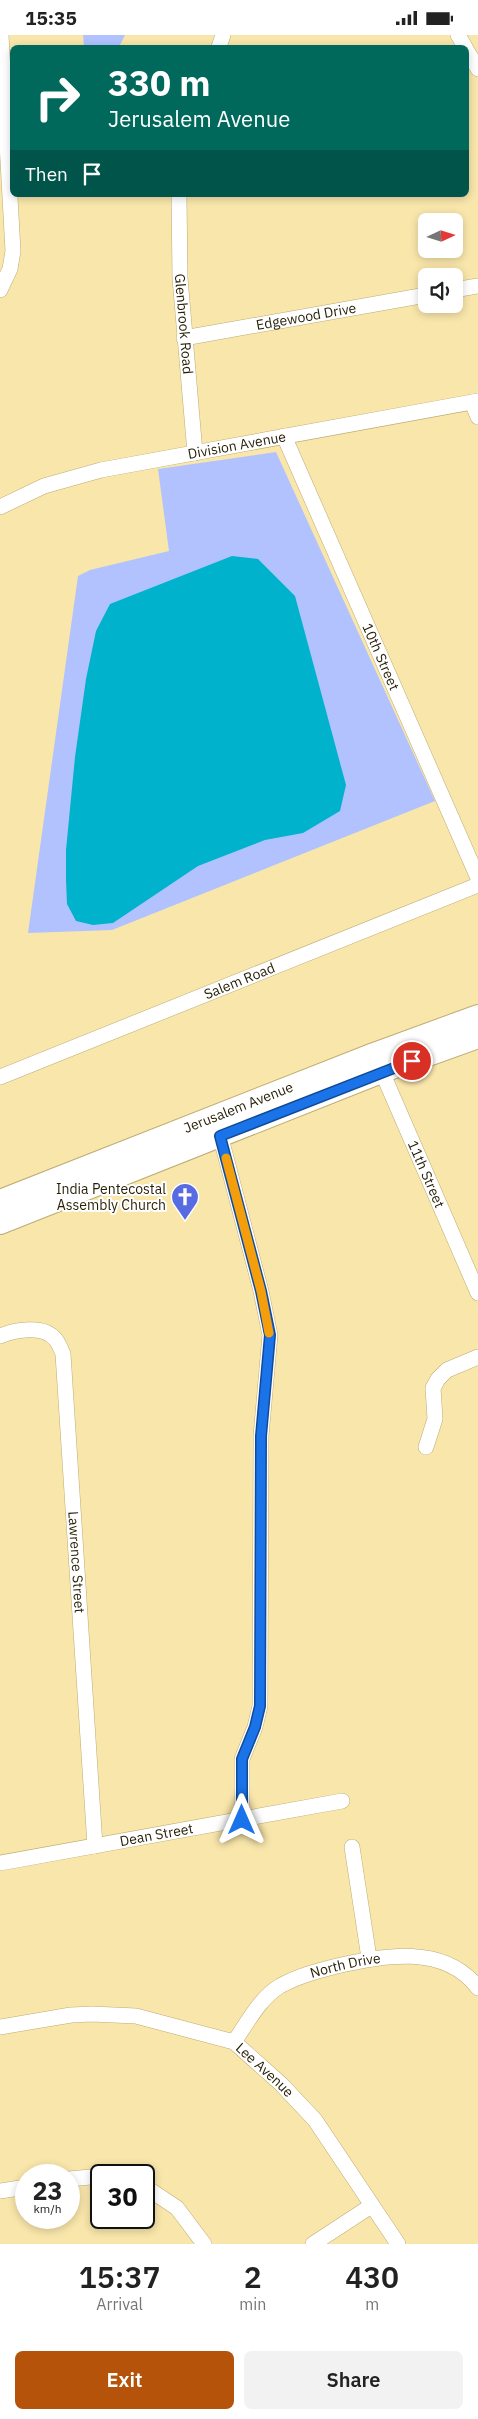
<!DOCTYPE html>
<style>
:root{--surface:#fff;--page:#f2f2f2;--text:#222;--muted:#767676;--accent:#b45309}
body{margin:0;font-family:"IBM Plex Sans",sans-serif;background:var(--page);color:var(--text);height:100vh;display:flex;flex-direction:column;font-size:19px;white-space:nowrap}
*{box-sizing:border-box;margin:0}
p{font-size:16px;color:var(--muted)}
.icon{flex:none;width:28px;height:28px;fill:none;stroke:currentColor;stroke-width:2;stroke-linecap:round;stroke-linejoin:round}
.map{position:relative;height:2209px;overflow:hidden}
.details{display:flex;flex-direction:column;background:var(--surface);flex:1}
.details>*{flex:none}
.hud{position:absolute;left:10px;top:10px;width:459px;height:152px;border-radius:8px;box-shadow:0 2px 8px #0003;background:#00695c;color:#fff;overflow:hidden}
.needle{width:32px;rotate:86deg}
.tools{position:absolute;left:418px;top:178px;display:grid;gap:10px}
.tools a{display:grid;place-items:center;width:45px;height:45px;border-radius:8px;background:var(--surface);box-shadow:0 2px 8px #0003;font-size:25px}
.speed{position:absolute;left:15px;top:2129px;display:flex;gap:10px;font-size:25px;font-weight:700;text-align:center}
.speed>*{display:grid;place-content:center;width:65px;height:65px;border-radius:50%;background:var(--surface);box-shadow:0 2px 8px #0003;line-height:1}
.speed small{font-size:12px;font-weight:400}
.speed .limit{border:2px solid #111;border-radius:8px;background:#fff;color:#111}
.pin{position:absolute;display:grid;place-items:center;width:42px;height:42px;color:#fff;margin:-21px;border:2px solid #fff;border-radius:50%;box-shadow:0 1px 5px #0007}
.me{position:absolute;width:55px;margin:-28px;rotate:0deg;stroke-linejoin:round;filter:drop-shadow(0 0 4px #0008)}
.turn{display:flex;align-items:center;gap:18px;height:105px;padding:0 15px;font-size:22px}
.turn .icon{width:65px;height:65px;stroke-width:2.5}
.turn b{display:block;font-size:35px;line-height:42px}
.then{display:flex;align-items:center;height:48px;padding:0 15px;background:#0003;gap:10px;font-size:19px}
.eta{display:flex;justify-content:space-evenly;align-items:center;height:85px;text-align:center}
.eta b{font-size:30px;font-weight:600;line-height:35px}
.button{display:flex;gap:10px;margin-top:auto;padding:10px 15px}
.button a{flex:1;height:58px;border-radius:8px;background:var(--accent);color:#fff;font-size:20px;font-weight:600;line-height:58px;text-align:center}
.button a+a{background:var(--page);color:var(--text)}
.status{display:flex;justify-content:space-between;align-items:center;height:35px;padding:0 25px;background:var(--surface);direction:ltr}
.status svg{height:14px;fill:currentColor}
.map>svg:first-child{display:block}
.green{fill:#b1c2ff}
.water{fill:#00b2cb}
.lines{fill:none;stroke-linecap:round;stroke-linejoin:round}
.minor-casing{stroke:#beac73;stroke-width:16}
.secondary-casing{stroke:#beac73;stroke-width:24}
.minor{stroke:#fff;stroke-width:15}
.secondary{stroke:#fff;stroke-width:22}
.route-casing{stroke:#114b97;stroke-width:12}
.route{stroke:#1a73e8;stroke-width:9}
.slow{stroke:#f59e0b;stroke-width:9}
.labels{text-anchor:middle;stroke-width:4;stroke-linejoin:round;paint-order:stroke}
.street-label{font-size:14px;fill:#261f07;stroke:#fff}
.poi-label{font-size:14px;fill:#261f07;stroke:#fff;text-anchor:end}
</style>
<div class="status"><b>15:35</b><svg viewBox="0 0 49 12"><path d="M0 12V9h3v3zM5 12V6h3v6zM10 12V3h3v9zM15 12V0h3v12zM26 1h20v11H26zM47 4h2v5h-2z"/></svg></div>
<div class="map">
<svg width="478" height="2209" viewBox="0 0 478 2209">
<rect width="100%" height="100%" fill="#f9e6ab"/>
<g class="green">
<path d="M 83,0 L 125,0 L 119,12 L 84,12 Z"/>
<path d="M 276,417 L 435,766 L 112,895 L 28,898 L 78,541 L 90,535 L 169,516 L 158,434 Z"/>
</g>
<path class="water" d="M 232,521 L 258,524 L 295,561 L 346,750 L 340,776 L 303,798 L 265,805 L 198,831 L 113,888 L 93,890 L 76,886 L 67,869 L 66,845 L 66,815 L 75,722 L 86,644 L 96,596 L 110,569 Z"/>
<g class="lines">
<defs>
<g id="minor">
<path d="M 458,0 L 465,12"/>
<path d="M 219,12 L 223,0"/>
<path d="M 466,14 L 478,34"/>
<path id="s1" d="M 179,160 L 180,243 L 195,418"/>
<path d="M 0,255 L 10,234 L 13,216 L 1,0"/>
<path d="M 454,255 L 478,251"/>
<path id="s2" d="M 184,303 L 426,260"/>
<path d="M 472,367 L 478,382"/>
<path id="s3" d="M 284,401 L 478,843"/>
<path id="s4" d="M 0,472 L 44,451 L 101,435 L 478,366"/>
<path id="s5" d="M 379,1030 L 478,1258"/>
<path id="s6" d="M 0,1042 L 478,850"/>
<path d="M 218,1092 L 261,1256 L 270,1300 L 261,1401 L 260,1671 L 255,1692 L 242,1724 L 242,1785"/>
<path id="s7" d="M 0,1301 C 15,1295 44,1289 56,1305 C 59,1309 61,1314 63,1319 L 95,1811"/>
<path d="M 426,1412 L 435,1384 L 433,1353 L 438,1344 L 447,1335 L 478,1322"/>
<path d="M 352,1812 L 369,1923"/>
<path id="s8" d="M 0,1828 L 342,1766"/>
<path id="s9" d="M 0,1992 L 71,1980 L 92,1979 L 136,1981 L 234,2007 L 281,2049 L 315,2085 L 398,2209"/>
<path id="s10" d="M 234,2007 C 247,1988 260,1963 280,1951 C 298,1941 317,1936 337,1931 C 383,1920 445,1909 478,1953"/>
<path d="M 69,2144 L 101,2141"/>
<path d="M 144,2151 L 177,2173 L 204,2209"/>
<path d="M 0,2156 L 26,2152"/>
<path d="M 313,2209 L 371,2171"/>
</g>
<g id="secondary">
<path id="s11" d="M 0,1166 L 374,1019 L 478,981"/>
<path d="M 0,1188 L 381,1037 L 478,1002"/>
</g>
</defs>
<use href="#minor" class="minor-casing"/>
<use href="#secondary" class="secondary-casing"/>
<use href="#minor" class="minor"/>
<use href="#secondary" class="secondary"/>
</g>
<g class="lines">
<defs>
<path id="route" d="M 242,1785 L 242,1724 L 255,1692 L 260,1671 L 261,1401 L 270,1300 L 261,1256 L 220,1101 L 412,1026"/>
</defs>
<use href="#route" class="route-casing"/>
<use href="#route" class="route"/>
<path class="slow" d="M 226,1123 L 261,1256 L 269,1298"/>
</g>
<defs>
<symbol id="church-pin" viewBox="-11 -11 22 30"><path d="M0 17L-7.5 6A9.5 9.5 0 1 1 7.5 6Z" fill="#586be2" stroke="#fff"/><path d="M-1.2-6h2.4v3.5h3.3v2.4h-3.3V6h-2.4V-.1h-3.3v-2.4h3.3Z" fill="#fff"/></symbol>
</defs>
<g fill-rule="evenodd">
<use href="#church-pin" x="169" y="1146" width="32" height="43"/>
</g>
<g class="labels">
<g class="street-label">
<text dy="5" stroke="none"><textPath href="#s2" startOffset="124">Edgewood Drive</textPath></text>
<text dy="5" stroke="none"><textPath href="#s1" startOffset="129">Glenbrook Road</textPath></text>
<text dy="5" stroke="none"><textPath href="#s4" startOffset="246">Division Avenue</textPath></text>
<text dy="5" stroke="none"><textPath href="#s3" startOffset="241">10th Street</textPath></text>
<text dy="5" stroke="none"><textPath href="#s6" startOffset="258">Salem Road</textPath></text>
<text dy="5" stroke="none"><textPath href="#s11" startOffset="256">Jerusalem Avenue</textPath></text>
<text dy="5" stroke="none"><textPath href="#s5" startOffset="119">11th Street</textPath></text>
<text dy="5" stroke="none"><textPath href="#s7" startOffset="284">Lawrence Street</textPath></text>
<text dy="5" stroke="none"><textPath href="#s8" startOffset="159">Dean Street</textPath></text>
<text dy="5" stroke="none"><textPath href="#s10" startOffset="142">North Drive</textPath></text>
<text dy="5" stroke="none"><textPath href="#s9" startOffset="280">Lee Avenue</textPath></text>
</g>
<g class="poi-label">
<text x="166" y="1159">India Pentecostal<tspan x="166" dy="16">Assembly Church</tspan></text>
</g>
</g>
</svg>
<div class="tools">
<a><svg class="needle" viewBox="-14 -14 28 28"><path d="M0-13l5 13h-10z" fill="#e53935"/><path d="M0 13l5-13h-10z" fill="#767676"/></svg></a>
<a><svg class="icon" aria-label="sound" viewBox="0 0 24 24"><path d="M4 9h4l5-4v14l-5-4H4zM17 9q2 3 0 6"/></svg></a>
</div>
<div class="speed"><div>23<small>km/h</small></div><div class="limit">30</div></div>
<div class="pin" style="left:412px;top:1026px;background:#d93025"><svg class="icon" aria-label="arrive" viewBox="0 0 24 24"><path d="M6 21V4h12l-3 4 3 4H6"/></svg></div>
<svg class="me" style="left:242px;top:1785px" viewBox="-20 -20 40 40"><path d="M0-17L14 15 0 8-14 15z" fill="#1a73e8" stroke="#fff" stroke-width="4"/></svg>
<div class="hud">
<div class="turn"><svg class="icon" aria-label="right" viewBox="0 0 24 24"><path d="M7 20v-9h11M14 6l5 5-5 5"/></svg><div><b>330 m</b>Jerusalem Avenue</div></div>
<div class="then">Then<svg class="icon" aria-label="arrive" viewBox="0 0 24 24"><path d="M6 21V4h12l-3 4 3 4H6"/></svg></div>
</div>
</div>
<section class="details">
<div class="eta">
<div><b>15:37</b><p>Arrival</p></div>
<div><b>2</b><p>min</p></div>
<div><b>430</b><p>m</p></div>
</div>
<div class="button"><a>Exit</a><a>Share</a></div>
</section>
